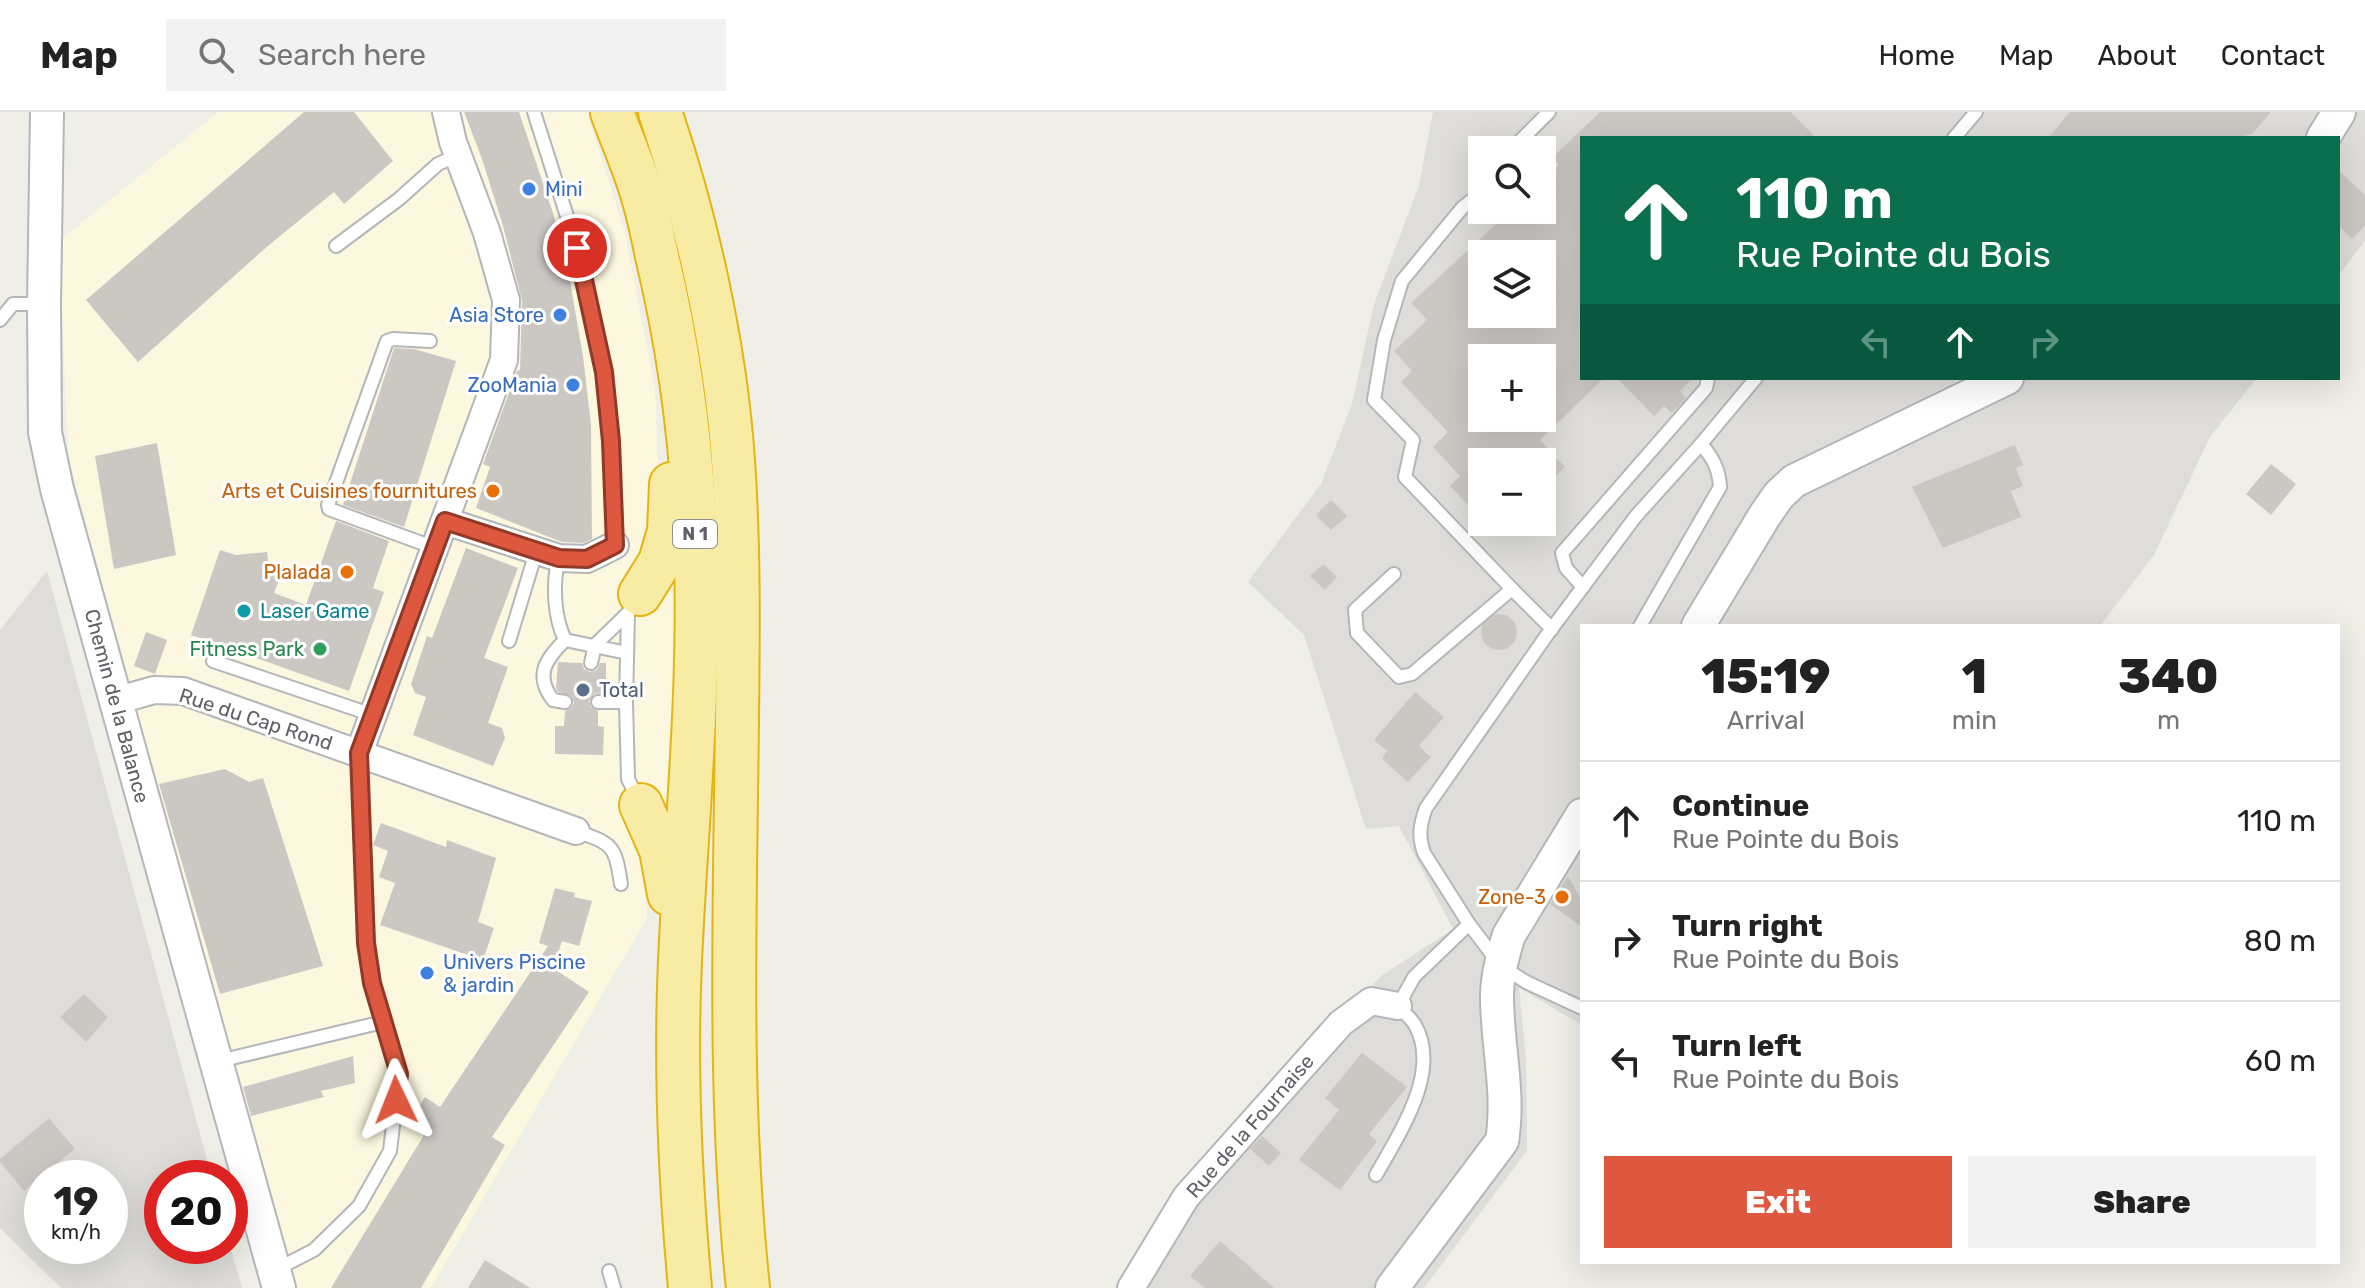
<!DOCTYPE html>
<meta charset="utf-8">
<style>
:root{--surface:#fff;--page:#f2f2f2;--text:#222;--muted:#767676;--line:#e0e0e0;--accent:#dd583e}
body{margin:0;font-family:Rubik,sans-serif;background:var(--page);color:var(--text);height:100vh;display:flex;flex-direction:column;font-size:30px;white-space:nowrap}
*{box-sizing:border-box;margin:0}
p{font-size:26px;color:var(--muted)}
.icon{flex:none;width:44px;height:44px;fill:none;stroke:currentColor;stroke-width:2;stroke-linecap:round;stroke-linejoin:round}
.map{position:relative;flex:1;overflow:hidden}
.details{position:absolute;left:1580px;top:512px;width:760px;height:640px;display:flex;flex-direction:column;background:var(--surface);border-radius:0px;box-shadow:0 8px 32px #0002}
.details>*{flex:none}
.top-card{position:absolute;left:1580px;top:24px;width:760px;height:244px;border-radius:0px;box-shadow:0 8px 32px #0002;background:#0b6e4f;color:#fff;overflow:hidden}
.buttons{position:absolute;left:1468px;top:24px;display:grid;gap:16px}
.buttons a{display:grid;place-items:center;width:88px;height:88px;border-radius:0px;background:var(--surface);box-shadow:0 8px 32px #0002;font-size:40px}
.speed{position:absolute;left:24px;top:1048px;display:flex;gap:16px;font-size:40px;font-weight:700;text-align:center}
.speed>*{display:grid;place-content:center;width:104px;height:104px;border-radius:50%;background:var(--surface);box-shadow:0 8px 32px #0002;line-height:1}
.speed small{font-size:20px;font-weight:400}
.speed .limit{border:12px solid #d22;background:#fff;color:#111}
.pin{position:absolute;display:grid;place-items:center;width:68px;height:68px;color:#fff;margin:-34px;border:4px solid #fff;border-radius:50%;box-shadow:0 2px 8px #0007}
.me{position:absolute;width:88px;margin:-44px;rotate:358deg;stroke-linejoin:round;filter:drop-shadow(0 0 6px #0008)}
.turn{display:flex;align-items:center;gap:28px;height:168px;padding:0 24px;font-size:36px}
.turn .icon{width:104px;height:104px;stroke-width:2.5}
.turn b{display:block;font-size:56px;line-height:68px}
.lanes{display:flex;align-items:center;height:76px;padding:0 24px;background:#0003;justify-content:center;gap:40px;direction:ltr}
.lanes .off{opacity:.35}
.eta{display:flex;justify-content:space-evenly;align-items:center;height:136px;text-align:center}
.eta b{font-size:48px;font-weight:800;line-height:56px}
.button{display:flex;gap:16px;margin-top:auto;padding:16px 24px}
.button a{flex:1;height:92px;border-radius:0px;background:var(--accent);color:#fff;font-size:32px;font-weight:800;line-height:92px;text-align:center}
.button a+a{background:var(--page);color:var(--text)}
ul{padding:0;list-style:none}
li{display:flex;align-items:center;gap:24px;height:120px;padding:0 24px;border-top:2px solid var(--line)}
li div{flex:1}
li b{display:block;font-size:30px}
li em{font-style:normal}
header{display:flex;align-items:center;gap:48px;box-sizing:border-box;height:112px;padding:0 40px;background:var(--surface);border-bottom:2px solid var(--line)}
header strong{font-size:38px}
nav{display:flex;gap:44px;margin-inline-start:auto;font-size:28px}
.search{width:560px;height:72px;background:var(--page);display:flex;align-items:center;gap:20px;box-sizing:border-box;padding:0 28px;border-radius:0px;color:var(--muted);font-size:30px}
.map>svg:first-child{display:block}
.commercial{fill:#fcf7df}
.industrial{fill:#deddd9;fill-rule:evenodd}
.building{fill:#cbc8c4;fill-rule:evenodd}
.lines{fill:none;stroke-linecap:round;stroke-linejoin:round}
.service-casing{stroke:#b4b6ba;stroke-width:16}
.minor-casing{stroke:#b4b6ba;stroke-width:30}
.tertiary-casing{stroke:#b4b6ba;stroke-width:36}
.trunk-casing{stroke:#e5b411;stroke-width:46}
.service{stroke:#fff;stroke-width:12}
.minor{stroke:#fff;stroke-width:26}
.tertiary{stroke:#fff;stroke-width:32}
.trunk{stroke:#f8eca4;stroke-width:42}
.route-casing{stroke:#903928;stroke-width:20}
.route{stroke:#dd583e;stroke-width:14}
.shop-dot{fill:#3f7fe0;stroke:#fff;stroke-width:3}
.food-dot{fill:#e8710a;stroke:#fff;stroke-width:3}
.culture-dot{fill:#0f9aa8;stroke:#fff;stroke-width:3}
.leisure-dot{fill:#2e9e5b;stroke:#fff;stroke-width:3}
.service-dot{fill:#5c6f8a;stroke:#fff;stroke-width:3}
.labels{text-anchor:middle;stroke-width:6;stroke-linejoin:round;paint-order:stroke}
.shield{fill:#fff;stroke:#8e9094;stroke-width:2}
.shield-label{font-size:18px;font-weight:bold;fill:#5e6166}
.shop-label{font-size:20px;fill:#366cbe;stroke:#fff;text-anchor:start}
.food-label{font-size:20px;fill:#c56008;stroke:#fff;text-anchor:end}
.culture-label{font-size:20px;fill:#0d838f;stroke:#fff;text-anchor:start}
.leisure-label{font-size:20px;fill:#27864d;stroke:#fff;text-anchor:end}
.service-label{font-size:20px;fill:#4e5e75;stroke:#fff;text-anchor:start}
.street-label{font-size:20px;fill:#5e6166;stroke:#fff}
</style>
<header>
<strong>Map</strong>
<div class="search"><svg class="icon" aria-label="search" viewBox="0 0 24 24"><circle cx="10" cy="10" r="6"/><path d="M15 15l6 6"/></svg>Search here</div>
<nav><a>Home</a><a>Map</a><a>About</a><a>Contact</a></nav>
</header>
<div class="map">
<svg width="2365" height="1176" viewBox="0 0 2365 1176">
<rect width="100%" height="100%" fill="#efeee7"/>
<path class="commercial" d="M 218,0 L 587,0 L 625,121 L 655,277 L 658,350 L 681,447 L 673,710 L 645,731 L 647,806 L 431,1176 L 294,1176 L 68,345 L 59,129 Z"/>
<g class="industrial">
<path d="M 1433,0 L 2365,0 L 2365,129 L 2338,164 L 2338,26 L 1582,26 L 1582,266 L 2257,266 L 2210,325 L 2154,443 L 2100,514 L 1582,514 L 1582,913 L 1519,876 L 1526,946 L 1527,1039 L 1424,1176 L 1125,1176 L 1131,1171 L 1163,1096 L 1381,864 L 1453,817 L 1399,714 L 1366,717 L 1304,523 L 1248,470 L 1321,372 L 1352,292 L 1374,192 L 1419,74 ZM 1482,38 L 1542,38 L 1542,98 L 1482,98 ZM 1482,142 L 1542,142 L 1542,202 L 1482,202 ZM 1482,246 L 1542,246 L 1542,306 L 1482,306 ZM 1482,350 L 1542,350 L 1542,410 L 1482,410 Z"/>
<path d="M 47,459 L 212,1066 L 162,1066 L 162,1134 L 230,1134 L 242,1176 L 61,1176 L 0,1116 L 0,518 ZM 42,1066 L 110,1066 L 110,1134 L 42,1134 Z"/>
</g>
<g class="building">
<path d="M 304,0 L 354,0 L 393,49 L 344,92 L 334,80 L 269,133 L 138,250 L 86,188 Z"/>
<path d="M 464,0 L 519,0 L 553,101 L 570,169 L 583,244 L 591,313 L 592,427 L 584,431 L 562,430 L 476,396 L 490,355 L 483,352 L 517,259 L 520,258 L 522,189 L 503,114 L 482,47 Z"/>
<path d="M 1600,0 L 1791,0 L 1816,26 L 1582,26 L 1582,266 L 1604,266 L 1540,328 L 1565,355 L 1542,377 L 1542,350 L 1482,350 L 1482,408 L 1450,374 L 1460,364 L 1433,335 L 1448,320 L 1401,270 L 1412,259 L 1394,239 L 1427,208 L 1411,191 L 1511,98 L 1542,98 L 1542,69 L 1559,53 L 1552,46 ZM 1482,142 L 1542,142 L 1542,202 L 1482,202 ZM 1482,246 L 1542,246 L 1542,306 L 1482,306 Z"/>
<path d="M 2070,0 L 2271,0 L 2252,22 L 2235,26 L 2048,26 Z"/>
<path d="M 2338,58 L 2365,83 L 2365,114 L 2352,127 L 2338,113 Z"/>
<path d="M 394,236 L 414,237 L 456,249 L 404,415 L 343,393 Z"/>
<path d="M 1617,266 L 1693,266 L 1680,279 L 1686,286 L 1672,301 L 1664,294 L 1654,304 Z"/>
<path d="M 157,331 L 176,443 L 114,457 L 95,344 Z"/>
<path d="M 2015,333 L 2023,353 L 2016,356 L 2023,374 L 2011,379 L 2021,405 L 1943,436 L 1912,375 Z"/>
<path d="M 2271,352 L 2296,372 L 2271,403 L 2246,382 Z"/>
<path d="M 1331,388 L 1347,404 L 1331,418 L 1316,403 Z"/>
<path d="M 336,409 L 389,429 L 373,476 L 384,480 L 349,579 L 191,523 L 220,438 L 236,443 L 267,440 L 269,457 L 281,462 L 274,481 L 306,493 Z"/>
<path d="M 466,436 L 518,456 L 484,546 L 508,555 L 488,611 L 502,616 L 505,626 L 493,654 L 413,623 L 426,585 L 415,581 L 411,572 L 427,524 L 432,526 Z"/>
<path d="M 1323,452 L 1337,465 L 1325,478 L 1310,464 Z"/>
<circle cx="1499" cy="520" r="18"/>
<path d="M 146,520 L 167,528 L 155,562 L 134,554 Z"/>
<path d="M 558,550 L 582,551 L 584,557 L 590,560 L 597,558 L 600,551 L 606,551 L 606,581 L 594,582 L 589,589 L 591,595 L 598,599 L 598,614 L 604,615 L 603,643 L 555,642 L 555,614 L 564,614 L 565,599 L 571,596 L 574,591 L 571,584 L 558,580 L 556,576 Z"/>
<path d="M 1415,580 L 1444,605 L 1419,634 L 1431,645 L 1408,670 L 1382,647 L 1387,639 L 1374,628 Z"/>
<path d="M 225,657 L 249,670 L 263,666 L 323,854 L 220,882 L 159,672 Z"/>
<path d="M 381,711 L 446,735 L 447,728 L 496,746 L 478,810 L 494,816 L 483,848 L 380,813 L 395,771 L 379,765 L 388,739 L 373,733 Z"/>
<path d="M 1568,764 L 1582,789 L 1582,815 L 1550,792 Z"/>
<path d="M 555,776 L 575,781 L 574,785 L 592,789 L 579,834 L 562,829 L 553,856 L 589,880 L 492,1025 L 505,1033 L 421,1176 L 331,1176 L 424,1023 L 408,1013 L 425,985 L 440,995 L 548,834 L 539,831 Z"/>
<path d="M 84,882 L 108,905 L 86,930 L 60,905 Z"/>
<path d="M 1362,941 L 1407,975 L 1369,1022 L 1377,1029 L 1340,1078 L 1299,1048 L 1339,998 L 1325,986 Z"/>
<path d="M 353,944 L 355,971 L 321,979 L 324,985 L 251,1004 L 243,975 Z"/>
<path d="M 49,1006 L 75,1037 L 24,1079 L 0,1050 L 0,1047 Z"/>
<path d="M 1262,1024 L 1281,1041 L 1269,1054 L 1250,1037 Z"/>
<path d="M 1220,1129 L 1274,1176 L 1205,1176 L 1190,1164 Z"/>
<path d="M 485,1148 L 530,1176 L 468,1176 Z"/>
</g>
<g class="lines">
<defs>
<g id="service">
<path d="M 534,0 L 577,136 L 604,260 L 611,329 L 615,433"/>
<path d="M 1954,26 L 1976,0"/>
<path d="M 1511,38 L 1549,0"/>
<path d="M 1482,80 L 1462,96 L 1402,169 L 1384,228 L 1374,288 L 1413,328 L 1405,365 L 1512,477"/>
<path d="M 336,134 L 399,87 L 438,52 L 458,43"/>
<path d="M 0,208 L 13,192 L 44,192"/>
<path d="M 430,229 L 393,227 L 387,229 L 328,393 L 329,397 L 435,436"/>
<path d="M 559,446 C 552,471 554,505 565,528 L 627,541"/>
<path d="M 1394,462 L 1355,498 L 1357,521 L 1399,565 L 1412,562 L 1512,477 L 1552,517"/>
<path d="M 1583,475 L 1566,456 L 1562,441 L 1706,276 L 1708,266"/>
<path d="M 636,488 L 628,501 L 626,590 L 628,667 L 639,689"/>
<path d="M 1640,514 L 1720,375 C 1719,357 1713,346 1701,332"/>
<path d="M 565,528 C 546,547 534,563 553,588 L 565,590"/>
<path d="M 509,529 L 536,440"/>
<path d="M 213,549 L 373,603"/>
<path d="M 591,551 L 595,533 L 628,501"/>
<path d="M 598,590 L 626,590"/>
<path d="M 576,719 C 613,732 615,733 621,772"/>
<path d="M 1582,896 L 1526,870 L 1501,854 L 1469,812 L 1424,741 C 1418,724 1420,712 1426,696 L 1547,523 L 1636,404 L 1701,332 L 1756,266"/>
<path d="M 219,949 L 383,910"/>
<path d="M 1376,1063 C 1398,1023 1442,960 1415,913 C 1411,906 1403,900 1398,894 L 1414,865 L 1469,812"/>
<path d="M 275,1158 L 314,1138 L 359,1094 L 390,1039 L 399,962 L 372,871 L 366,831 L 359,642"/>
<path d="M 609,1159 L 614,1176"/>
</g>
<g id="minor">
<path d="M 445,409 L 559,446 L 587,447 L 615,433"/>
<path d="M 115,589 L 154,578 L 183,579 L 576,719"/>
<path d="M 359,641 L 504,248 L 506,188 L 487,121 L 453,30 L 446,0"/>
<path d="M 1131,1176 L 1186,1085 L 1341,911 L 1371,889 L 1398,894"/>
</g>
<g id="tertiary">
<path d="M 47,0 L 44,192 L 45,320 L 57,377 L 279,1176"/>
<path d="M 2323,26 L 2339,0"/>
<path d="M 1698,514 L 1765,403 L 1779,383 L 1794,369 L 2007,266"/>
<path d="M 1392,1176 L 1502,1029 C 1510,981 1497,933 1497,884 C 1497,863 1503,842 1509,823 L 1582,703"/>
</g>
<g id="trunk">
<path d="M 612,0 C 622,28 635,56 643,85 C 649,104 653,125 657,144 C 681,244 694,348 696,450 C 700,583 686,717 680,849 C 675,959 680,1067 690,1176"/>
<path d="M 660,0 C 697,108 725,234 733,348 C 739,435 738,522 737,608 C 735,797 728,988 748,1176"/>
<path d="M 640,482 L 660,450 L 669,419 L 671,372"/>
<path d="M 641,693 L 661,738 L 669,782"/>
</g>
</defs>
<use href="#service" class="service-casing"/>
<use href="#minor" class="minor-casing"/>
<use href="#tertiary" class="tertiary-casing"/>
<use href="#trunk" class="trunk-casing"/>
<use href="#service" class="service"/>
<use href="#minor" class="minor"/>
<use href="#tertiary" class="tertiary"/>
<use href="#trunk" class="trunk"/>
</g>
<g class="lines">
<defs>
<path id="route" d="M 396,988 L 399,962 L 372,871 L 366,831 L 359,641 L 445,409 L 559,446 L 587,447 L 615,433 L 611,329 L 604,260 L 577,136"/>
</defs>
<use href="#route" class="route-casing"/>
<use href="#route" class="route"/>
</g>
<g class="shop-dot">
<circle cx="529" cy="77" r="8"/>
<circle cx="560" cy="203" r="8"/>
<circle cx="573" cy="273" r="8"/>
<circle cx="427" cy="861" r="8"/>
</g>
<g class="food-dot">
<circle cx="493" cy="379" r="8"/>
<circle cx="347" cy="460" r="8"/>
<circle cx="1562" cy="785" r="8"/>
</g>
<circle class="culture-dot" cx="244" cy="499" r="8"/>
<circle class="leisure-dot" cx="320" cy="537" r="8"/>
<circle class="service-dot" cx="583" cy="578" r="8"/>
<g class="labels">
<rect class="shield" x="673" y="408" width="44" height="28" rx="6"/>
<g class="shield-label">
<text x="695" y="428">N 1</text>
</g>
<g class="shop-label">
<text x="545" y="84">Mini</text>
<text x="544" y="210" text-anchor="end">Asia Store</text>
<text x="557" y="280" text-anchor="end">ZooMania</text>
<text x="443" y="857">Univers Piscine<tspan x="443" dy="23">&amp; jardin</tspan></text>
</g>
<g class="food-label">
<text x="477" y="386">Arts et Cuisines fournitures</text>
<text x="331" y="467">Plalada</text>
<text x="1546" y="792">Zone-3</text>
</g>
<g class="culture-label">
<text x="260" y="506">Laser Game</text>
</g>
<g class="leisure-label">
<text x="304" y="544">Fitness Park</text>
</g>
<g class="service-label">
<text x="599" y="585">Total</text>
</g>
<g class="street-label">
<text transform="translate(117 594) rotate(75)" y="7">Chemin de la Balance</text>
<text transform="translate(256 607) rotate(18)" y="7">Rue du Cap Rond</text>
<text transform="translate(1250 1014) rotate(-49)" y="7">Rue de la Fournaise</text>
</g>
</g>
</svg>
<div class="buttons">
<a><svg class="icon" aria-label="search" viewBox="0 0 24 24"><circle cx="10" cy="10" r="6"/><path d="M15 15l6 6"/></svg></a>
<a><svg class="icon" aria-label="layers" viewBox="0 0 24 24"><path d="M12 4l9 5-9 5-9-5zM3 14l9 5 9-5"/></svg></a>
<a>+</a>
<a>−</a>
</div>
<div class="speed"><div>19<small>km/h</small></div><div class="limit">20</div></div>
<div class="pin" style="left:577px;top:136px;background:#d93025"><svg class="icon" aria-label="arrive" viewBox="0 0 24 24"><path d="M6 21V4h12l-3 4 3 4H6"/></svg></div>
<svg class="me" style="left:396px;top:988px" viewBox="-20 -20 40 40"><path d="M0-17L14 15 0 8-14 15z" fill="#dd583e" stroke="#fff" stroke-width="4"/></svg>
<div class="top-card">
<div class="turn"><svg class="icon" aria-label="ahead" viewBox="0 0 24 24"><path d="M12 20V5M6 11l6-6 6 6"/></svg><div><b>110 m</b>Rue Pointe du Bois</div></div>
<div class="lanes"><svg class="icon off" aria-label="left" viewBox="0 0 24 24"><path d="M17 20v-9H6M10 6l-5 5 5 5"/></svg><svg class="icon" aria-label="ahead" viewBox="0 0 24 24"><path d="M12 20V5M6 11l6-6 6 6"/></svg><svg class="icon off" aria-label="right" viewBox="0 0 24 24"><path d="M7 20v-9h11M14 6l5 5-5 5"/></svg></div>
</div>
<section class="details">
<div class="eta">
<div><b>15:19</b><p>Arrival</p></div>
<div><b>1</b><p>min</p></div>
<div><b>340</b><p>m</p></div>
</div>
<ul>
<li><svg class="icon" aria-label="ahead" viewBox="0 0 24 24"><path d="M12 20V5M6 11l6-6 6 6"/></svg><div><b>Continue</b><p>Rue Pointe du Bois</p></div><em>110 m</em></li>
<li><svg class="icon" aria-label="right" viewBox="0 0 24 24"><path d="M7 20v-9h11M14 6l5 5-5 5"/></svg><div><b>Turn right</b><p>Rue Pointe du Bois</p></div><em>80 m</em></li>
<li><svg class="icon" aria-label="left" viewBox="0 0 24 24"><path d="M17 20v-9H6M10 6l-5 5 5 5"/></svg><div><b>Turn left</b><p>Rue Pointe du Bois</p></div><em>60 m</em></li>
</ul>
<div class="button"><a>Exit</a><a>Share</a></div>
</section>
</div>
